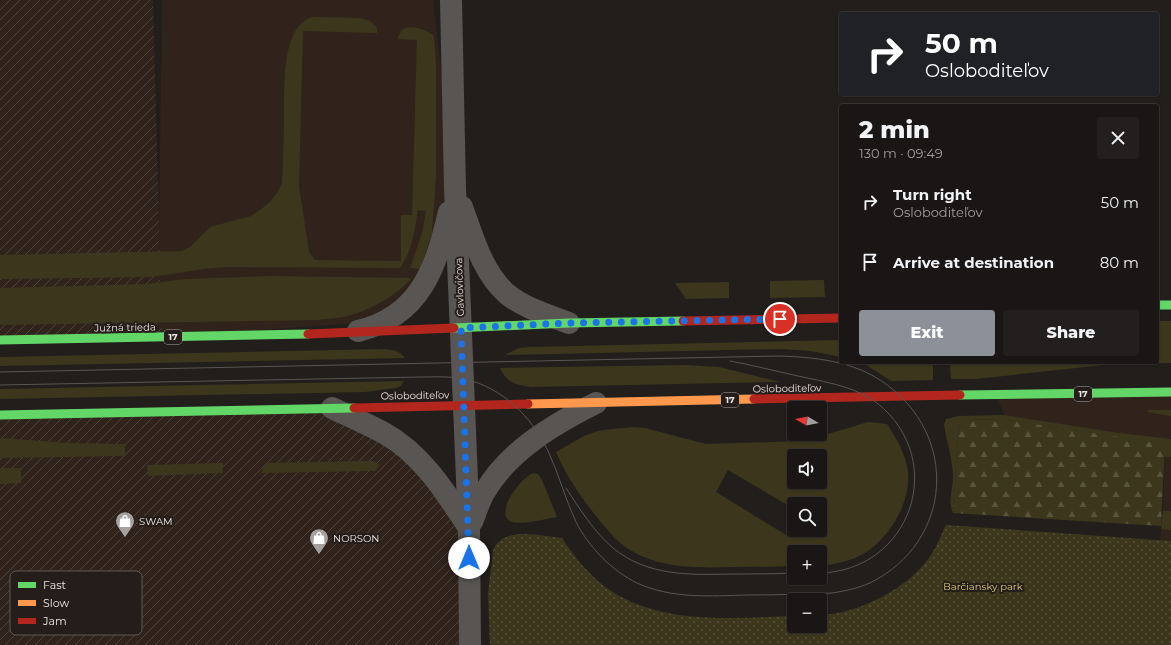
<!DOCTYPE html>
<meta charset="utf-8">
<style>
:root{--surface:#1a1615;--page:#231f1e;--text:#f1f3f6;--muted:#9f9fa0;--line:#383534;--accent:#8c9099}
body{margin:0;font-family:Montserrat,sans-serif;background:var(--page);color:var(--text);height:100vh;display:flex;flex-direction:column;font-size:15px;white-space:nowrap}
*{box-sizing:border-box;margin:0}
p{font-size:13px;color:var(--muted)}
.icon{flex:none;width:22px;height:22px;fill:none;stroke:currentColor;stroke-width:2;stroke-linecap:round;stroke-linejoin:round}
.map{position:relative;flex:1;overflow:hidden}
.drawer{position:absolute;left:839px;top:104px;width:320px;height:260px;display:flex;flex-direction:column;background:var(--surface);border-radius:4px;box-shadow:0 1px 3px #0004,0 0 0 1px var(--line)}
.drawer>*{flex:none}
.top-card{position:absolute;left:839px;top:12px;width:320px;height:84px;border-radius:4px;box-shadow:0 1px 3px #0004,0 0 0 1px var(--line);background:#202124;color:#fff;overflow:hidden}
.needle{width:26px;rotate:279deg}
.controls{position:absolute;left:787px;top:401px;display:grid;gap:8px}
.controls a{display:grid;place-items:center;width:40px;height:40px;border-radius:4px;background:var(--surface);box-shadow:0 1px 3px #0004,0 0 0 1px var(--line);font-size:20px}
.pin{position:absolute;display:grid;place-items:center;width:34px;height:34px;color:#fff;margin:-17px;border:2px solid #fff;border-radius:50%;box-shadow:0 1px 4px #0007}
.me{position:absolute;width:44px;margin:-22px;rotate:0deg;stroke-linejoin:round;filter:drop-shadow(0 0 3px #0008)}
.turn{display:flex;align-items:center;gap:14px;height:84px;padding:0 20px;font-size:18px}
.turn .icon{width:52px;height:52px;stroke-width:2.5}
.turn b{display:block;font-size:28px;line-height:34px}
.round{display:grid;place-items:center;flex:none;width:42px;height:42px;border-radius:4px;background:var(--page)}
.head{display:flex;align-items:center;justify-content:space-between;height:68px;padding:0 20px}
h1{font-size:24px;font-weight:800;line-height:30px}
.cta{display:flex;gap:8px;margin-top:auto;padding:8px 20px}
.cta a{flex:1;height:46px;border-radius:4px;background:var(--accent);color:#fff;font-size:16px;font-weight:800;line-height:46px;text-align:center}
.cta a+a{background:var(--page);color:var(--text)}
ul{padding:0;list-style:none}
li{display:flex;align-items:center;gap:12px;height:60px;padding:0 20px}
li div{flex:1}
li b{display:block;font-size:15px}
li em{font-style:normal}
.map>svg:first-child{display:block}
.built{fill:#2f231c}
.industrial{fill:url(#industrial-furrows)}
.grass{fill:#3c371c;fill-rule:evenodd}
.forest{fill:url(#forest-firs)}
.park{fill:url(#park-dots)}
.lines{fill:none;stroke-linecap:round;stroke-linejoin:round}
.street{stroke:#585553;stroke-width:22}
.fast{stroke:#63d668;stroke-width:9}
.slow{stroke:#ff974d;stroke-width:9}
.jam{stroke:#b3261e;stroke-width:9}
.tram{stroke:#595553;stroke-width:1}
.route{stroke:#1a73e8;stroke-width:7;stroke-dasharray:0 12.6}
.labels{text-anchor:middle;stroke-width:4;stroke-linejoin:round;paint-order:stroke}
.shield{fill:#251d19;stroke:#b0a9a6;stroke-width:1}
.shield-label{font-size:9px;font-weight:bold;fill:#ebe5e2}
.street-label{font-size:10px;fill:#ebe5e2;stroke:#251d19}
.poi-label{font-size:10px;fill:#ebe5e2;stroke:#251d19;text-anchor:start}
.park-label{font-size:10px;fill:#dbcc78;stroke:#251d19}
.key{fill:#251d19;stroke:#605955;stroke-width:1}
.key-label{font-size:11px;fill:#ebe5e2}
</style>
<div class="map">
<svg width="1171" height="645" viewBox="0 0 1171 645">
<defs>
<pattern id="industrial-furrows" width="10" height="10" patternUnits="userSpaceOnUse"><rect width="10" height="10" fill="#2f231c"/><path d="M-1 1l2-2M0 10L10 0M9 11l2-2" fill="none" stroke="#4d433d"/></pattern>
<pattern id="forest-firs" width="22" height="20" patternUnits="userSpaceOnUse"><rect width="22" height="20" fill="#3c371c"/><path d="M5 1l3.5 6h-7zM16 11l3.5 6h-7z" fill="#58543d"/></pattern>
<pattern id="park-dots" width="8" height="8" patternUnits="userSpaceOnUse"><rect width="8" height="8" fill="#3c371c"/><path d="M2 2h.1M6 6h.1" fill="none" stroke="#58543d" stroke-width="1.8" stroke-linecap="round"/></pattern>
</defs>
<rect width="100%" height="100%" fill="#221e1c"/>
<g class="built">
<path d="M 162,0 L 433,0 L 455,188 L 442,241 L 386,321 L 162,337 L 159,228 Z"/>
<path d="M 1171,392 L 1171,541 L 1160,541 L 1163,511 L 1165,444 L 1007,420 L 995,395 Z"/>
</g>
<g class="industrial">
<path d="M 0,0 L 153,0 L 162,337 L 0,340 Z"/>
<path d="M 332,408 L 384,433 L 469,528 L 470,645 L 0,645 L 0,415 Z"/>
</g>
<g class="grass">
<path d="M 317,17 L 360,18 L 370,21 L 377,28 L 377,33 L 303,31 L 299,186 L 309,252 L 315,260 L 401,261 L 401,215 L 412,215 L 417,40 L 398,39 C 401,20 424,28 434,36 L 436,66 L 436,177 L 432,233 L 420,269 L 410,268 L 422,233 L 426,211 L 418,210 C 414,231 413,250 400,268 L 230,267 C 202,268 176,274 149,277 L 0,279 L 0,255 L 182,251 L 190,247 L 210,227 L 251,216 L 260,210 L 271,201 L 278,191 L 282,183 C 283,160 284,136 284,113 C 285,88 281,32 308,19 C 311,17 315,17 317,17 Z"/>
<path d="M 271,276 L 412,278 C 397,294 378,306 357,313 C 345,318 331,318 317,320 L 0,325 L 0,288 L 146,284 L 186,279 Z"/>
<path d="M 824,280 L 825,297 L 770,298 L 770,281 Z"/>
<path d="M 729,282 L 729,298 L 686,299 L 675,283 Z"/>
<path d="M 1157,321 L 1171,321 L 1171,363 L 1113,364 L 976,379 L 951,379 L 950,362 L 1157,362 Z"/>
<path d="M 841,340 L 841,357 L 811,351 L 781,349 L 505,355 L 519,348 L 530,347 Z"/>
<path d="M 384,349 C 393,350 399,350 405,358 L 0,366 L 0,357 Z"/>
<path d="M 858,362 L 933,362 L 933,380 L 891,381 L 868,366 Z"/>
<path d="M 686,365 L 719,367 L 780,382 L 531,387 C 516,385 506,382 500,368 Z"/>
<path d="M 404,381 L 401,386 L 396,388 L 365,392 L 0,399 L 0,389 Z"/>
<path d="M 1148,410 L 1171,410 L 1171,416 L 1148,412 Z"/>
<path d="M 1004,415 L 1119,433 L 1171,439 L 1171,457 L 1164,457 L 1164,444 L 1007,420 L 959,419 L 953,513 C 947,501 954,487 953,474 C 952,459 948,445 945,431 L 944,424 L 946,419 L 959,416 Z"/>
<path d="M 868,422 L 887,424 C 897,439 906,455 908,472 C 911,502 890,537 865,553 C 851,561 836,564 821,566 L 820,552 L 794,552 L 794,566 C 774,567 754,567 733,567 C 694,568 653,569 620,543 C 611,535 604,525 596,516 C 580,496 566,475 556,452 L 584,436 L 598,431 L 612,429 L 633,427 L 645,428 L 706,444 L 805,441 ZM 794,456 L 820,456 L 820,482 L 794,482 ZM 728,470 L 794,509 L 794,504 L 820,504 L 820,530 L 794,530 L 794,522 L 786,535 L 716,492 Z"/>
<path d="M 0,438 L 69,443 L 125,444 L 125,456 L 0,458 Z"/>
<path d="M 368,461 L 374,461 L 380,465 L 375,471 L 261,473 L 266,463 Z"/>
<path d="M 223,463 L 223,473 L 148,476 L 147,465 Z"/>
<path d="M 0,468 L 21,468 L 21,483 L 0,484 Z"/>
<path d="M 533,473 L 538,474 L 542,480 L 557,517 C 546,519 522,525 512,522 C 508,521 507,518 505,515 C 506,510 506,504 509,499 C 514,490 524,477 533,473 Z"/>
<path d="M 1163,511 L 1171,511 L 1171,530 L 1161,529 Z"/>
</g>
<path class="forest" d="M 959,419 L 1007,420 L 1165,444 L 1161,526 L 953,513 Z"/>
<path class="park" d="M 946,525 L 1171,541 L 1171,645 L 490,645 L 488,594 L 493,551 C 502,525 541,536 562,538 C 574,556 587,573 604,586 C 657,626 732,618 794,616 L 794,626 L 820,626 L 820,615 C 859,614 909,588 931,555 C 937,546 941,535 946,525 Z"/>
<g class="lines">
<g class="street">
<path d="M 451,0 L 455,188 L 469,528 L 470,645"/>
<path d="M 462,207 C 473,237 482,272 507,294 C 524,308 548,315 569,323"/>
<path d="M 358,331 C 421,316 436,267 449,212"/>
<path d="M 332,408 C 349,416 367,424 384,433 C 422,454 446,493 469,528"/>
<path d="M 472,522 C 476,512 479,502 484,493 C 508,451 554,424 596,403"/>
</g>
<g class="fast">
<path d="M 1157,305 L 1171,305"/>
<path d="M 454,328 L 569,323 L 683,321"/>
<path d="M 0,340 L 308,334"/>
<path d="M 960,395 L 1171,392"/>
<path d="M 0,415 L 354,408"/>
</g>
<path class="slow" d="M 528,404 L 754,399"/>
<g class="jam">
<path d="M 683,321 L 841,318"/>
<path d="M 308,334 L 454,328"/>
<path d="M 754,399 L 960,395"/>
<path d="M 354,408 L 528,404"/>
</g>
<g class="tram">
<path d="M 730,361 C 752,365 775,371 798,376 C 825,382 854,386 877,403 C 949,460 911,571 820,573"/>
<path d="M 0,372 L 779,356 C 814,357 853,361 883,382 C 959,434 954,541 870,583 C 859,588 845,591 832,593 C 804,594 776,595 748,595 C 710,596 672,599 637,583 C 612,571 588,546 576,522 C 565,499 559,474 548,451 C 532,417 502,387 464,379 C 450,376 435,377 421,377 L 0,385"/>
<path d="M 566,488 C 579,508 595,533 613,548 C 647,576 689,575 730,574 C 751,574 773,574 794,573"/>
</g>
</g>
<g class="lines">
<path class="route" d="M 469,558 L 461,328 L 568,323 L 780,319"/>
</g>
<defs>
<symbol id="shop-pin" viewBox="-11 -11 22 30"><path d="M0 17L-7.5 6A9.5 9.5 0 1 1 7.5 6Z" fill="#a59f9d" stroke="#251d19"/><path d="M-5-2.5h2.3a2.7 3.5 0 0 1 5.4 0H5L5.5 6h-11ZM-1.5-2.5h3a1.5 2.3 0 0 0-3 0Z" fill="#fff"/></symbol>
</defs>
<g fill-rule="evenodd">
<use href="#shop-pin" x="114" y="510" width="22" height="30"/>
<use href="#shop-pin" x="308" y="527" width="22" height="30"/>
</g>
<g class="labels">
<g class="shield">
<rect x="164" y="330" width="18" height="14" rx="3"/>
<rect x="1074" y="387" width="18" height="14" rx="3"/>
<rect x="721" y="393" width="18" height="14" rx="3"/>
</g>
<g class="shield-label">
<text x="173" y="340">17</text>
<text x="1083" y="397">17</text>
<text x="730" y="403">17</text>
</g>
<g class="street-label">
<text transform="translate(459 287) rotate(-92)" y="4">Gavlovičova</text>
<text transform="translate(125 327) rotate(-1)" y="4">Južná trieda</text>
<text transform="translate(787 388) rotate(-1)" y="4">Osloboditeľov</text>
<text transform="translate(415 395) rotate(-1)" y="4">Osloboditeľov</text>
</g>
<g class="poi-label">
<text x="139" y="525">SWAM</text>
<text x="333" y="542">NORSON</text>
</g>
<g class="park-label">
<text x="983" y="590">Barčiansky park</text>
</g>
</g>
<rect x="10" y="571" width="132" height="64" rx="6" class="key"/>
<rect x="18" y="582" width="18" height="6" fill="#63d668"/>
<rect x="18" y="600" width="18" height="6" fill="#ff974d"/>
<rect x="18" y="618" width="18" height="6" fill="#b3261e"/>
<g class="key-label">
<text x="43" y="589">Fast</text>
<text x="43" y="607">Slow</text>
<text x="43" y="625">Jam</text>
</g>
</svg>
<div class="controls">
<a><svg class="needle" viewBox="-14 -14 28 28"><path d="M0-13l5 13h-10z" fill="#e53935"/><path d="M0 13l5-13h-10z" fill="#9f9fa0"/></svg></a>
<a><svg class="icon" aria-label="sound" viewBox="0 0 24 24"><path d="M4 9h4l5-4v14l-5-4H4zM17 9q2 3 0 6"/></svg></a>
<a><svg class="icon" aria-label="search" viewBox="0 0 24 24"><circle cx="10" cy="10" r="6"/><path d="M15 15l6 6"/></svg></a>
<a>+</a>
<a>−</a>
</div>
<div class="pin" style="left:780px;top:319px;background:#d93025"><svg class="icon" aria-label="arrive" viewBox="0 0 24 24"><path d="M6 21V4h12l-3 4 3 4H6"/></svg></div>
<svg class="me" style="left:469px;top:558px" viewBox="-20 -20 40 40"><circle r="19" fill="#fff"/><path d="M0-13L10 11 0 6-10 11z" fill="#1a73e8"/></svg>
<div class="top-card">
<div class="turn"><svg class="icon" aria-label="right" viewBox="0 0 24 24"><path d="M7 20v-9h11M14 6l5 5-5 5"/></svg><div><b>50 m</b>Osloboditeľov</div></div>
</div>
<section class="drawer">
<div class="head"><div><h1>2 min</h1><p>130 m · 09:49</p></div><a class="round"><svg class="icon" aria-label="close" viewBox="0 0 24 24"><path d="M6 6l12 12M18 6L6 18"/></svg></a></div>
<ul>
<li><svg class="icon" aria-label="right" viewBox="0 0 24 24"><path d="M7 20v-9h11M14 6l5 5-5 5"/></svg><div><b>Turn right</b><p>Osloboditeľov</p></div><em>50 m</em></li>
<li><svg class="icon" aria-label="arrive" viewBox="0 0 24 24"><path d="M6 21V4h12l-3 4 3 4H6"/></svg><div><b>Arrive at destination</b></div><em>80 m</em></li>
</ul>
<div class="cta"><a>Exit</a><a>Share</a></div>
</section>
</div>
